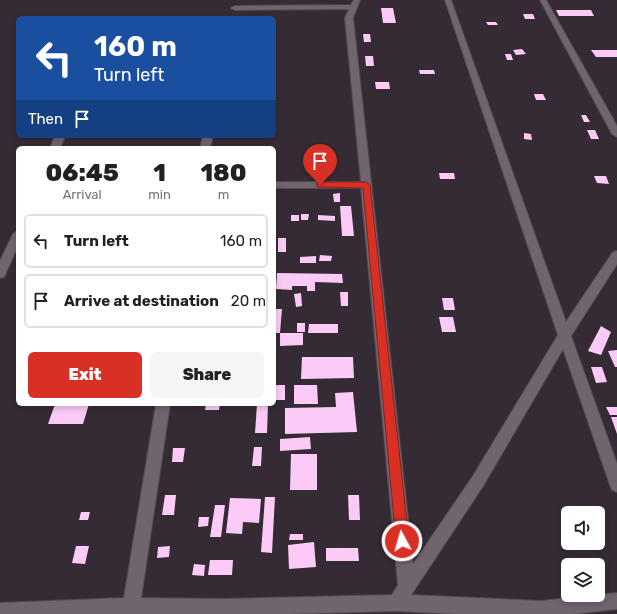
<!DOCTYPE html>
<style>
:root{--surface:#fff;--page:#f6f6f6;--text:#202124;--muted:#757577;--line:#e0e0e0;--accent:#d93025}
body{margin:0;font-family:Rubik,sans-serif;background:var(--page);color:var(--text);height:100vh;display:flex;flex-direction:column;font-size:15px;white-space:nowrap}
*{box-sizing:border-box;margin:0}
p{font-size:13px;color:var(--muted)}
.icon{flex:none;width:22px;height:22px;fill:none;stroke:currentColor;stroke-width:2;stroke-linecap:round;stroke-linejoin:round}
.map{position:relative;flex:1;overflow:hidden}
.panel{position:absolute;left:16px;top:146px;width:260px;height:260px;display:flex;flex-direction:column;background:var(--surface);border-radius:6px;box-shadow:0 2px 6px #0003}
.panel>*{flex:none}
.banner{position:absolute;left:16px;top:16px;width:260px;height:122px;border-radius:6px;box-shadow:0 2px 6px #0003;background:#1a4fa0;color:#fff;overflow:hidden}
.fabs{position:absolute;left:561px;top:506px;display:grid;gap:8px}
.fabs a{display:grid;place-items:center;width:44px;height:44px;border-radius:6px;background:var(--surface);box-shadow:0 2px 6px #0003;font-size:20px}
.pin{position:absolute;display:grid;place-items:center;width:34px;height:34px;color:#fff;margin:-41px -17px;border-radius:50% 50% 50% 0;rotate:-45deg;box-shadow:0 0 4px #0007}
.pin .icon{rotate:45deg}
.me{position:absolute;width:44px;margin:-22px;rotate:354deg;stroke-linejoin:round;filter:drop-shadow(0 0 3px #0008)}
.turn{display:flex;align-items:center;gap:14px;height:84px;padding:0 12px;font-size:18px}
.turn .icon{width:52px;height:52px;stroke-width:2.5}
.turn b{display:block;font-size:28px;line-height:34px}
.then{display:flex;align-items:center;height:38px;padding:0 12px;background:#0003;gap:8px;font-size:15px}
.eta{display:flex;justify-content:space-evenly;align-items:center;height:68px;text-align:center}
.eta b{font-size:24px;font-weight:800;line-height:28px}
.button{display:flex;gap:8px;margin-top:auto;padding:8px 12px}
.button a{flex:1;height:46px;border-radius:6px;background:var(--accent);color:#fff;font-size:16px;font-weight:800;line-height:46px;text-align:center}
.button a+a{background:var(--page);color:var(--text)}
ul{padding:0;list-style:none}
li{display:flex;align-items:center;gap:12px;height:54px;margin:0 8px 6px;padding:0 4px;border:2px solid var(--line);border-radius:6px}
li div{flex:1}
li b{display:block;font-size:15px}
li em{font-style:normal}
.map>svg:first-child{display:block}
.building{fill:#fccaf7}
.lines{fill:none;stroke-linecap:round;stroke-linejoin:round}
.minor-casing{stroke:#524a51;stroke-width:2}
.minor{fill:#70656f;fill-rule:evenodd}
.route{fill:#d93025;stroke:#8d1f18}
</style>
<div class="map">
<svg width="617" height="614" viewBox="0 0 617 614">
<rect width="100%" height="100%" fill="#352b34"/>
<g class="building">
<path d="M 381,8 L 393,8 L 396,23 L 383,23 Z"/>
<path d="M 556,10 L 591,10 L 594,16 L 559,16 Z"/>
<path d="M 523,14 L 533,14 L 535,19 L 525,19 Z"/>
<path d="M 486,22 L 496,22 L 498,25 L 488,25 Z"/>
<path d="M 363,34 L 370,34 L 371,42 L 364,42 Z"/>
<path d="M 522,49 L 526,54 L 516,55 L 513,50 Z"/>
<path d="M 591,50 L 617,50 L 617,57 L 596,57 Z"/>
<path d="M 505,54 L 511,54 L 513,60 L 507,60 Z"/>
<path d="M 365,56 L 373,56 L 374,66 L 366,66 Z"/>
<path d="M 419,70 L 434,70 L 435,74 L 420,74 Z"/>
<path d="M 375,82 L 389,82 L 390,89 L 376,89 Z"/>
<path d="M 534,94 L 543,94 L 546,100 L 536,100 Z"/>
<path d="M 581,115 L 586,115 L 590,122 L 584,122 Z"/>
<path d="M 587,130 L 595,130 L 599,139 L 591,139 Z"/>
<path d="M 524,133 L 531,134 L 532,140 L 524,139 Z"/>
<path d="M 439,173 L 454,173 L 455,179 L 440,179 Z"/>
<path d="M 594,176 L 606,176 L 609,184 L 597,183 Z"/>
<path d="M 340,193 L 340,202 L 334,202 L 333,194 Z"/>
<path d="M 340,206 L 351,206 L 354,236 L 342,236 Z"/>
<path d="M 301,214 L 309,214 L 308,220 L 301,220 Z"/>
<rect x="291" y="215" width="8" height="6"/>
<path d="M 318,215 L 335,216 L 335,221 L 318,220 Z"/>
<rect x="278" y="238" width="8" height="14"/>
<path d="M 320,255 L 332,256 L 331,261 L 319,261 Z"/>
<path d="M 316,256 L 316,263 L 300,263 L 300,257 Z"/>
<path d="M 277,273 L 342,274 L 343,283 L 315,282 L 315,291 L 307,291 L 307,286 L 292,286 L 292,290 L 276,289 Z"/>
<path d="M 340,292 L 348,292 L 348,306 L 341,306 Z"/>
<path d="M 301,293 L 302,306 L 296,307 L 294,294 Z"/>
<path d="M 442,298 L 453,298 L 455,310 L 444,310 Z"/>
<path d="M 274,309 L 282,309 L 280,333 L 274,333 Z"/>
<path d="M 439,317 L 453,317 L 456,332 L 442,332 Z"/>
<rect x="297" y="323" width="8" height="9"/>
<path d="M 309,324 L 338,324 L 338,333 L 308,333 Z"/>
<path d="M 601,326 L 611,332 L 601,355 L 588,351 Z"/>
<path d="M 280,333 L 303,333 L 303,345 L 280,346 Z"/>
<path d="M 617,350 L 617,367 L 615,367 L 608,351 Z"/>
<path d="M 302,357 L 353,357 L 354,378 L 301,379 Z"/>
<path d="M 591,367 L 602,367 L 607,382 L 596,383 Z"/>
<rect x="274" y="385" width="11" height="15"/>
<path d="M 294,385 L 317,385 L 318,404 L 294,404 Z"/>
<path d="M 353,392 L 357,432 L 285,434 L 285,408 L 336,407 L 335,393 Z"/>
<path d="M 55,404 L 89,404 L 83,424 L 48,424 Z"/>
<path d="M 206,404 L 220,404 L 219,410 L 205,410 Z"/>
<path d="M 257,404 L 268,404 L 267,433 L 255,433 Z"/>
<path d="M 606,407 L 617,407 L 617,415 L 610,415 Z"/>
<path d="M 611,417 L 617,417 L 617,434 Z"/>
<path d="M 310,437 L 311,449 L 280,451 L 280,439 Z"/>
<path d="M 254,447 L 262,447 L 261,466 L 252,466 Z"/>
<path d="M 173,448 L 185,448 L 183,462 L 172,462 Z"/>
<path d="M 291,454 L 317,454 L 317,490 L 290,490 Z"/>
<path d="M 165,495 L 176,495 L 174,515 L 162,515 Z"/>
<path d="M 348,495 L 359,495 L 360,520 L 349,520 Z"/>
<path d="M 265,497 L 275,497 L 272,553 L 261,552 Z"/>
<path d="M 230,498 L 261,499 L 259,523 L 243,522 L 242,534 L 226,533 Z"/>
<path d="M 215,505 L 225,505 L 221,537 L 210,537 Z"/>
<path d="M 81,512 L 90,512 L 88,520 L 79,520 Z"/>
<path d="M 199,517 L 209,517 L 208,526 L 198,527 Z"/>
<path d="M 290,534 L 303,534 L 303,540 L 289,540 Z"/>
<path d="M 314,542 L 316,567 L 289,569 L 288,545 Z"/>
<path d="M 76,546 L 89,546 L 85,564 L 72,563 Z"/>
<path d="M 170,546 L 169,557 L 157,558 L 158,547 Z"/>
<path d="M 326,548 L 358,548 L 359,561 L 326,561 Z"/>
<path d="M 210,560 L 233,560 L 232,575 L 208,575 Z"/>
<path d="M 194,564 L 205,565 L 204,576 L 192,575 Z"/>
</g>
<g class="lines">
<defs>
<g id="minor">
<path d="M 354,0 L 360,0 L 353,18 L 413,564 L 473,476 L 558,335 L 445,0 L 451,0 L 566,322 L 613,252 L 617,251 L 617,264 L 571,336 L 617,464 L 617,492 L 612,490 L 610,485 L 563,349 L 483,486 L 411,595 L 541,601 L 617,593 L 617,609 L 574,614 L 458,614 L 396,611 L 287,614 L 0,614 L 0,603 L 124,598 L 156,404 L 170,404 L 141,598 L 225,599 L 392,595 L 398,585 L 361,188 L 274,188 L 274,182 L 361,182 L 345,18 L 349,9 L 235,10 L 231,8 L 235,6 L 351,5 Z"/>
<path d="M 540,0 L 546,0 L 617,126 L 617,137 L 612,134 Z"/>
<path d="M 55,136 L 65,136 L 60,148 L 50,148 Z"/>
<path d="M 203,136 L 213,136 L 210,148 L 200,148 Z"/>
<path d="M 18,230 L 18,246 L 4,277 L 0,278 L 0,261 L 13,234 Z"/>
</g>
</defs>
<use href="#minor" class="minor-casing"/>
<use href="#minor" class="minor"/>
</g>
<path class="route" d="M 320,182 L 366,182 L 370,185 L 409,541 L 407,545 L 402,547 L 398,545 L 396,541 L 363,188 L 317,187 L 317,183 Z"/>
</svg>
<div class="fabs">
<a><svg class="icon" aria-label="sound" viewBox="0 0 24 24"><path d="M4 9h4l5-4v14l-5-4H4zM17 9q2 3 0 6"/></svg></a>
<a><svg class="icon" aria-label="layers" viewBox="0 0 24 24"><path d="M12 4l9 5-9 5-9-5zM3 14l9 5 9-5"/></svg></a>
</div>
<div class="pin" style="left:320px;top:185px;background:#d93025"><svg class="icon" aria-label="arrive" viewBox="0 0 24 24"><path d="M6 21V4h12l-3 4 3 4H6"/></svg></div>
<svg class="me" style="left:402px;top:541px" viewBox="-20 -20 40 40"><circle r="17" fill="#d93025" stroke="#fff" stroke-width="3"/><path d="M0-11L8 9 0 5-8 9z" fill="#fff"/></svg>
<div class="banner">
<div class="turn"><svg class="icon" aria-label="left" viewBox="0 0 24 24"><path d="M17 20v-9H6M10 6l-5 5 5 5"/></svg><div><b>160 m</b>Turn left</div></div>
<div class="then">Then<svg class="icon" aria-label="arrive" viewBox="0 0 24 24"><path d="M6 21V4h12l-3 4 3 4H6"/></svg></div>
</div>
<section class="panel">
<div class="eta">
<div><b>06:45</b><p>Arrival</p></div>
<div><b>1</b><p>min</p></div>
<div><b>180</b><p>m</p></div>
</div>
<ul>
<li><svg class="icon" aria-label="left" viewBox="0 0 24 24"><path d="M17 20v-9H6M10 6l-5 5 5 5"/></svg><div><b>Turn left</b></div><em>160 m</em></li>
<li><svg class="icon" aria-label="arrive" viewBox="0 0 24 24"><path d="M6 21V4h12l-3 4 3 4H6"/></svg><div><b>Arrive at destination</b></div><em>20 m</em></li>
</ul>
<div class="button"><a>Exit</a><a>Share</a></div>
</section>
</div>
